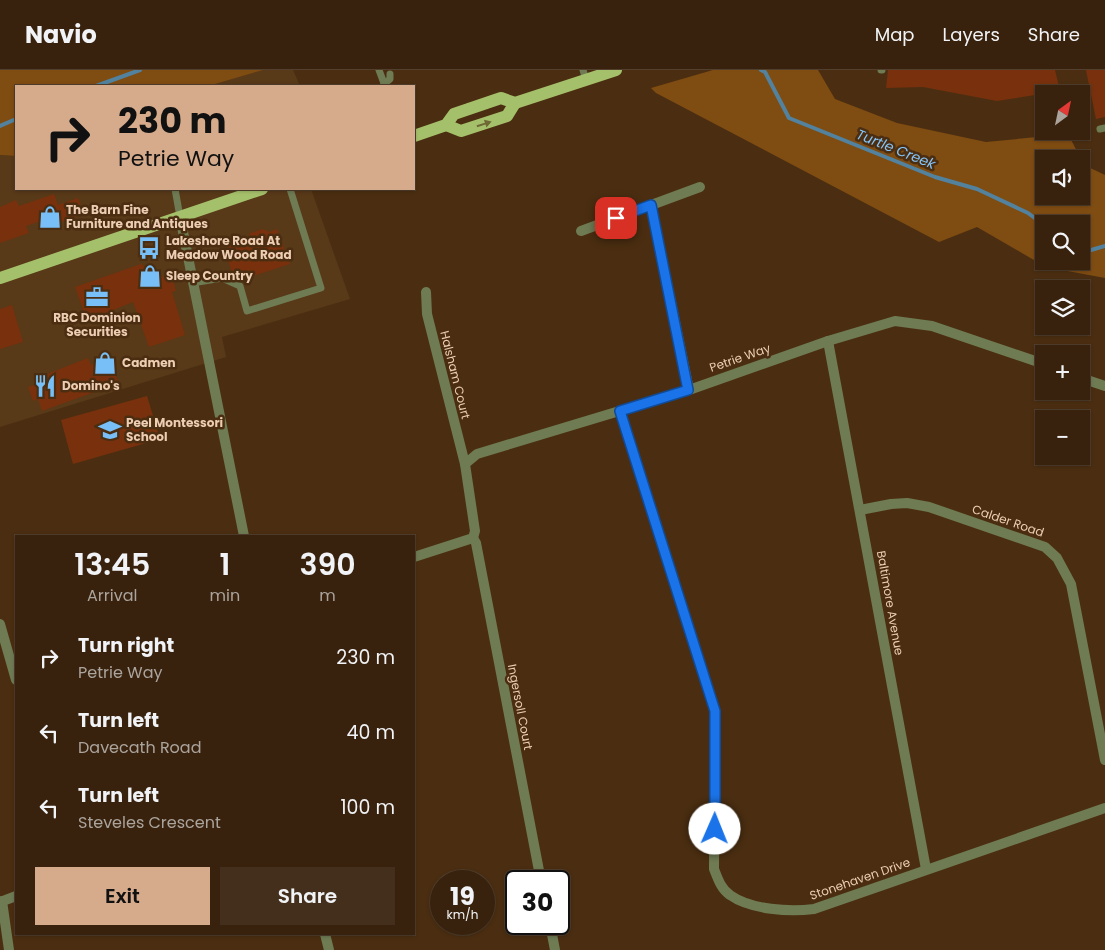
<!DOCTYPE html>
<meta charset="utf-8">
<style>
:root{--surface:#38220d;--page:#432f1b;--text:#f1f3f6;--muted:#aba49d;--line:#523f2e;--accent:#d6ab8b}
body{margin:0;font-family:Poppins,sans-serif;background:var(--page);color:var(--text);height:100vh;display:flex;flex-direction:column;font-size:19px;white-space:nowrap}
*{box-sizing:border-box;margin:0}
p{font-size:16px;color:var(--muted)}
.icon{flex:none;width:28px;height:28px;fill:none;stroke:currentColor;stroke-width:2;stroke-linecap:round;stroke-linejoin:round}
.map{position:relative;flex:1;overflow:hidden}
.details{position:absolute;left:15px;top:465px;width:400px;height:400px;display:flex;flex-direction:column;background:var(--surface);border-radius:0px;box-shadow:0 1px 4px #0004,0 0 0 1px var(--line)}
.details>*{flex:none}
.guide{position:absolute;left:15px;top:15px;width:400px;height:105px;border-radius:0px;box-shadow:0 1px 4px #0004,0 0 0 1px var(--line);background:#d6ab8b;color:#111;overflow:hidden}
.needle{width:32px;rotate:33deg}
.controls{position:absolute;left:1035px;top:15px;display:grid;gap:10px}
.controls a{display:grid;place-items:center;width:55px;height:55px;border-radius:0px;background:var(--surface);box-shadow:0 1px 4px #0004,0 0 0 1px var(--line);font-size:25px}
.speed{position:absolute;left:430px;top:800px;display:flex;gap:10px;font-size:25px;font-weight:700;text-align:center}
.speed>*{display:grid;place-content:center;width:65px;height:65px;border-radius:50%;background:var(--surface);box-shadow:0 1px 4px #0004,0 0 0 1px var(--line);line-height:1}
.speed small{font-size:12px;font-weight:400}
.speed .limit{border:2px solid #111;border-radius:8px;background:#fff;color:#111}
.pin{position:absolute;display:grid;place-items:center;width:42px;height:42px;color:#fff;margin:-21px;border-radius:10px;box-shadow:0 2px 8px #0006}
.me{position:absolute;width:55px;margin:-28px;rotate:1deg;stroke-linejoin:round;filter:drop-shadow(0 0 4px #0008)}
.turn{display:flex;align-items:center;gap:18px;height:105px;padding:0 20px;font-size:22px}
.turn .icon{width:65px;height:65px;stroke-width:2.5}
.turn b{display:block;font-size:35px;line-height:42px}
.eta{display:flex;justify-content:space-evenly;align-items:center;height:85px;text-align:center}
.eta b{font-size:30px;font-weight:600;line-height:35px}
.primary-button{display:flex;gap:10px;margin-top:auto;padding:10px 20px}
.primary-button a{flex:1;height:58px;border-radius:0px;background:var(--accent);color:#111;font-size:20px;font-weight:600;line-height:58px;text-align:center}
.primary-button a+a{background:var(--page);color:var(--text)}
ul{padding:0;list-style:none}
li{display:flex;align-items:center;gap:15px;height:75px;padding:0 20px}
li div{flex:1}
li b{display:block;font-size:19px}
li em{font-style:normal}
header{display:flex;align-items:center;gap:30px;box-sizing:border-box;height:70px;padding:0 25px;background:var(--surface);border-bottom:1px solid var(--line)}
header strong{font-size:24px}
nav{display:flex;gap:28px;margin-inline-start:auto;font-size:18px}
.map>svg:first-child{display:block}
.built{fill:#583918}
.green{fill:#7f4c12;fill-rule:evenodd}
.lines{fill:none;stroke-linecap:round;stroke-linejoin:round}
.stream{stroke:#52829e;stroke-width:4}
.building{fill:#78310c}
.lane{stroke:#6e7b53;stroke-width:7}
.street{stroke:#6e7b53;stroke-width:10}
.primary{stroke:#a5c06a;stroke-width:12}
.oneway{fill:#6f6835}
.route-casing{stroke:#114b97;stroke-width:12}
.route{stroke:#1a73e8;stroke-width:9}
.labels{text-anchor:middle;stroke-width:5;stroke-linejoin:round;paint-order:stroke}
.poi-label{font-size:12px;font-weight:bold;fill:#edceb4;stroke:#4b2e11;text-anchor:start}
.street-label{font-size:12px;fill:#edceb4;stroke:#4b2e11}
.water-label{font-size:14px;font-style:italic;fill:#84c6fb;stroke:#4b2e11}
</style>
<header>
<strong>Navio</strong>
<nav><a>Map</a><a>Layers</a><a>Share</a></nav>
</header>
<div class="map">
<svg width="1105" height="880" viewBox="0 0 1105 880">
<rect width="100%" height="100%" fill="#4b2e11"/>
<g class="built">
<path d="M 261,0 L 293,0 L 300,16 L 204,16 Z"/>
<path d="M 0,85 L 16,86 L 16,119 L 311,119 L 350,229 L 222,267 L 226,287 L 0,357 Z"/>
</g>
<g class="green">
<path d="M 0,0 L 263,0 L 208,16 L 16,16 L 16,86 L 0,85 Z"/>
<path d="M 713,0 L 818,0 L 835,29 L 897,53 L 986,72 L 1068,64 L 1081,89 L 1044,89 L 1044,126 L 1081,126 L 1081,90 L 1084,95 L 1105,105 L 1105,208 L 1046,197 L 977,157 L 939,172 L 656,23 L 651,18 ZM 1044,154 L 1081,154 L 1081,191 L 1044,191 Z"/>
</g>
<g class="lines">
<g class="stream">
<path d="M 761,0 L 765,2 L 789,48 L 935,107 L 977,119 L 1028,143 L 1044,155"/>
<path d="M 96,16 L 140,0"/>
<path d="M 0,56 L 16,49"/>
<path d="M 1081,183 L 1105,176"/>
</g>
</g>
<g class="building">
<path d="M 888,0 L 1055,0 L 1060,21 L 997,31 L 923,17 L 886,18 Z"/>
<path d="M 1086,0 L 1105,0 L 1105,47 L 1096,49 Z"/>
<path d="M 54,124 L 58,135 L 78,128 L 84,143 L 62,152 L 59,145 L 26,156 L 29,163 L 0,173 L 0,137 L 16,130 L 19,136 Z"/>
<path d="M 263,159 L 269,162 L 277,159 L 290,194 L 241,210 L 233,206 L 225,181 L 229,175 L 248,168 L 250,163 Z"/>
<path d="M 141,194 L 174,213 L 176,221 L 172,222 L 185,265 L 149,277 L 133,232 L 87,251 L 75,217 Z"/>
<path d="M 12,235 L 23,272 L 0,279 L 0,239 Z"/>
<path d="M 88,288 L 91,295 L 109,288 L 119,313 L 42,341 L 38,329 L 33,331 L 28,317 L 49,310 L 47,304 Z"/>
<path d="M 147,326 L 160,369 L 73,394 L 61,350 Z"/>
</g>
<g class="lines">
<g class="lane">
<path d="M 379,0 L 385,16"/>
<path d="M 583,0 L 586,10"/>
<path d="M 881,0 L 882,0"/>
<path d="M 384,14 L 390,9 L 390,4"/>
<path d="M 1100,59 L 1105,58"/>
<path d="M 175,119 L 180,147"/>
<path d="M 192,213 L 222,208 L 240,216 L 247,241 L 321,218 L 290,119"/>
</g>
<g class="street">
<path d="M 651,135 L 689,320"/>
<path d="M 180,147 L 244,466"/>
<path d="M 581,161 L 700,117"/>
<path d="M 426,222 L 427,244 L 465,394"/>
<path d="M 828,271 L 926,799"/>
<path d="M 1081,308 L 1105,316"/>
<path d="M 620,341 L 715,641 L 714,799 C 718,809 721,819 730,825 C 751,840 790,842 814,839 L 1105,738"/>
<path d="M 860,440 L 891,434 L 907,433 L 929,437 L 1045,477 L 1057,488 L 1071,514 L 1105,690"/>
<path d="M 473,468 L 476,473 L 541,811"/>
<path d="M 414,487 L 473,468 L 475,461 L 465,394 L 477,384 L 689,320 L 828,271 L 895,251 L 932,256 L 1044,294"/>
<path d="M 0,554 L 16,610"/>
<path d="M 2,831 L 9,880"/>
<path d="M 0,832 L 16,826"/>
<path d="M 550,854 L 555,880"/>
<path d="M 325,864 L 329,880"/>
</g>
<g class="primary">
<path d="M 446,55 L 461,61 L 507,46 L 515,33"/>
<path d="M 414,66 L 446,55 L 454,44 L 501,28 L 515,33 L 616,0"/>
<path d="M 0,208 L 262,119"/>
</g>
</g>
<defs><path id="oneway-solid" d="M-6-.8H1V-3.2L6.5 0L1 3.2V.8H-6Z" transform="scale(1.25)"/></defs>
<use class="oneway" href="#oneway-solid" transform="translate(484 54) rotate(-18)"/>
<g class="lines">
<defs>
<path id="route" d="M 616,148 L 651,135 L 688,320 L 620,341 L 715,641 L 715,759"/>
</defs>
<use href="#route" class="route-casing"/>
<use href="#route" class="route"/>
</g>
<defs>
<symbol id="shop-bare" viewBox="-9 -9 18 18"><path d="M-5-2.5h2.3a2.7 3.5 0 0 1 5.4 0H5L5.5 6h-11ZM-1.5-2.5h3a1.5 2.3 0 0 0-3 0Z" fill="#78bff7" stroke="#4b2e11" stroke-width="2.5" paint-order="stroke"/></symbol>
<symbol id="bus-bare" viewBox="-9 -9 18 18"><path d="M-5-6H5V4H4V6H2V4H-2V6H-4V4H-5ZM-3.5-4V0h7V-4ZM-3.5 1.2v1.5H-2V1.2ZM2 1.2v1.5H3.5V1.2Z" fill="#78bff7" stroke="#4b2e11" stroke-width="2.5" paint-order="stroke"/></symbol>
<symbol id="office-bare" viewBox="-9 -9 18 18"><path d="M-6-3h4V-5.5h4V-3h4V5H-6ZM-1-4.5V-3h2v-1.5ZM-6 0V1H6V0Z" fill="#78bff7" stroke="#4b2e11" stroke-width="2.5" paint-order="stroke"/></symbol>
<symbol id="restaurant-bare" viewBox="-9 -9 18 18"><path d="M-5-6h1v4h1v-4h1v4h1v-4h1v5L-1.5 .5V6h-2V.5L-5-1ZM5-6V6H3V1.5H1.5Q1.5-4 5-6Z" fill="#78bff7" stroke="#4b2e11" stroke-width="2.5" paint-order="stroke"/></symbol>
<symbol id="school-bare" viewBox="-9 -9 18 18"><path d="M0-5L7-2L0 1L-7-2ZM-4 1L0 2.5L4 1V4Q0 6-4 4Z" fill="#78bff7" stroke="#4b2e11" stroke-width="2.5" paint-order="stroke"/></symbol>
</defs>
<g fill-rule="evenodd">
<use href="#shop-bare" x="34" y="131" width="32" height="32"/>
<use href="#bus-bare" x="133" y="162" width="32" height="32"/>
<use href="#shop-bare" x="134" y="190" width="32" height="32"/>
<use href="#office-bare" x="81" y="211" width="32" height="32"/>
<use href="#shop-bare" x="89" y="277" width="32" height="32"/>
<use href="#restaurant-bare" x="29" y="300" width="32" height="32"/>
<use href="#school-bare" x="94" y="344" width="32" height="32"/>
</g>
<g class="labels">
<g class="poi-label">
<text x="66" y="144">The Barn Fine<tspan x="66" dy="14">Furniture and Antiques</tspan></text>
<text x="166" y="175">Lakeshore Road At<tspan x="166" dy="14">Meadow Wood Road</tspan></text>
<text x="166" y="210">Sleep Country</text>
<text x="97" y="252" text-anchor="middle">RBC Dominion<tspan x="97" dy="14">Securities</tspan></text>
<text x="122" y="297">Cadmen</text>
<text x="62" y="320">Domino's</text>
<text x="126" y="357">Peel Montessori<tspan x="126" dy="14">School</tspan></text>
</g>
<g class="street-label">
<text transform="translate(740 288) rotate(-19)" y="4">Petrie Way</text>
<text transform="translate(455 305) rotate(76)" y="4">Halsham Court</text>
<text transform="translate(1008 451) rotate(19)" y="4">Calder Road</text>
<text transform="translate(890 533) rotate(80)" y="4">Baltimore Avenue</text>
<text transform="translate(520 637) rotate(79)" y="4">Ingersoll Court</text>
<text transform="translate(860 809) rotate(-19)" y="4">Stonehaven Drive</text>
</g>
<g class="water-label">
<text transform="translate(896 79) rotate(22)" y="5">Turtle Creek</text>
</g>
</g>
</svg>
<div class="controls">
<a><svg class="needle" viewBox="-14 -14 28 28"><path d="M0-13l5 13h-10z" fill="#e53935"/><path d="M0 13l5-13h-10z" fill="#aba49d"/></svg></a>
<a><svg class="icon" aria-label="sound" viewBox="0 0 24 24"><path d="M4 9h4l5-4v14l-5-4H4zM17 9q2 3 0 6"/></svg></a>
<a><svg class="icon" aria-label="search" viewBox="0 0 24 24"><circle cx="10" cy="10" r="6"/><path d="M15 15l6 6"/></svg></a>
<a><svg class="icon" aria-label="layers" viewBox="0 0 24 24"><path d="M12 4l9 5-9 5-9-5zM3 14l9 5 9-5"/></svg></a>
<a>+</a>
<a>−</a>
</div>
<div class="speed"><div>19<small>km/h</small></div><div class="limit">30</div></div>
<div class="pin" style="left:616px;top:148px;background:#d93025"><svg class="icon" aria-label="arrive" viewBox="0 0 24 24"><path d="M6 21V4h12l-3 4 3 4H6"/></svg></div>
<svg class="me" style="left:715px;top:759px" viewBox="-20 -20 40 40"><circle r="19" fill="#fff"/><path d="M0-13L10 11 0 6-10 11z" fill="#1a73e8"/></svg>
<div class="guide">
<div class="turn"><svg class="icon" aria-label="right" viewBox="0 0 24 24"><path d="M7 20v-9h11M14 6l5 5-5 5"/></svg><div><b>230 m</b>Petrie Way</div></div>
</div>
<section class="details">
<div class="eta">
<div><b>13:45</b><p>Arrival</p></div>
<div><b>1</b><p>min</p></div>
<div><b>390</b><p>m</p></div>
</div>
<ul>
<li><svg class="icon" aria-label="right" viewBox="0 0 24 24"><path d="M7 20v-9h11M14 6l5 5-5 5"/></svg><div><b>Turn right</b><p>Petrie Way</p></div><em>230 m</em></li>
<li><svg class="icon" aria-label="left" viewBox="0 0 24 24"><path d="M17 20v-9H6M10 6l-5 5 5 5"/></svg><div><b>Turn left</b><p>Davecath Road</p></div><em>40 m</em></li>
<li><svg class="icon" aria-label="left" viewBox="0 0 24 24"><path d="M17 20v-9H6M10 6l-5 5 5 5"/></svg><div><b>Turn left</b><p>Steveles Crescent</p></div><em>100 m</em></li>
</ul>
<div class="primary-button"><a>Exit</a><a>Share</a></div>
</section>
</div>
